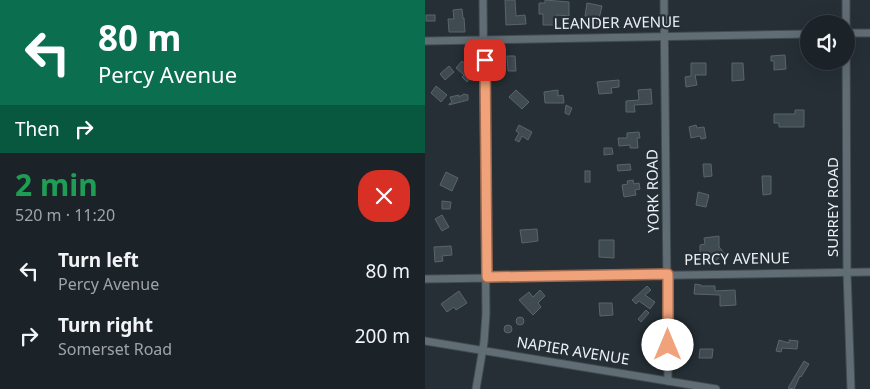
<!DOCTYPE html>
<meta charset="utf-8">
<style>
:root{--surface:#1c2328;--page:#252b30;--text:#f1f3f6;--muted:#a0a4a8;--line:#3a4045}
body{margin:0;font-family:"Noto Sans",sans-serif;background:var(--page);color:var(--text);height:100vh;display:flex;flex-direction:column;font-size:19px;white-space:nowrap}
*{box-sizing:border-box;margin:0}
p{font-size:16px;color:var(--muted)}
.icon{flex:none;width:28px;height:28px;fill:none;stroke:currentColor;stroke-width:2;stroke-linecap:round;stroke-linejoin:round}
.map{position:relative;flex:1;overflow:hidden}
.panel{display:flex;flex-direction:column;background:var(--surface);width:425px}
.panel>*{flex:none}
.guide{background:#0b6e4f;color:#fff;overflow:hidden}
.fabs{position:absolute;left:375px;top:15px;display:grid;gap:10px}
.fabs a{display:grid;place-items:center;width:55px;height:55px;border-radius:50%;background:var(--surface);box-shadow:0 5px 20px #0002,0 0 0 1px var(--line);font-size:25px}
.pin{position:absolute;display:grid;place-items:center;width:42px;height:42px;color:#fff;margin:-21px;border-radius:10px;box-shadow:0 2px 8px #0006}
.me{position:absolute;width:55px;margin:-28px;rotate:0deg;stroke-linejoin:round;filter:drop-shadow(0 0 4px #0008)}
.turn{display:flex;align-items:center;gap:18px;height:105px;padding:0 15px;font-size:22px}
.turn .icon{width:65px;height:65px;stroke-width:2.5}
.turn b{display:block;font-size:35px;line-height:42px}
.then{display:flex;align-items:center;height:48px;padding:0 15px;background:#0003;gap:10px;font-size:19px}
.round{display:grid;place-items:center;flex:none;width:52px;height:52px;border-radius:20px;background:var(--page)}
.headline{display:flex;align-items:center;justify-content:space-between;height:85px;padding:0 15px}
h1{font-size:30px;font-weight:700;line-height:38px;color:#1e9e55}
ul{padding:0;list-style:none}
li{display:flex;align-items:center;gap:15px;height:65px;padding:0 15px}
li div{flex:1}
li b{display:block;font-size:19px}
li em{font-style:normal}
main{display:flex;flex:1;min-height:0}
.map>svg:first-child{display:block}
.building{fill:#3f4a51;stroke:#59646c}
.lines{fill:none;stroke-linecap:round;stroke-linejoin:round}
.street-casing{stroke:#424b51;stroke-width:9}
.street{stroke:#616d74;stroke-width:7}
.route-casing{stroke:#9c694f;stroke-width:12}
.route{stroke:#f0a27a;stroke-width:9}
.labels{text-anchor:middle;stroke-width:4.5;stroke-linejoin:round;paint-order:stroke}
.street-label{font-size:15px;fill:#eaf1f5;stroke:#252f35}
</style>
<main>
<section class="panel">
<div class="guide">
<div class="turn"><svg class="icon" aria-label="left" viewBox="0 0 24 24"><path d="M17 20v-9H6M10 6l-5 5 5 5"/></svg><div><b>80 m</b>Percy Avenue</div></div>
<div class="then">Then<svg class="icon" aria-label="right" viewBox="0 0 24 24"><path d="M7 20v-9h11M14 6l5 5-5 5"/></svg></div>
</div>
<div class="headline"><div><h1>2 min</h1><p>520 m · 11:20</p></div><a class="round" style="background:#d93025;color:#fff"><svg class="icon" aria-label="close" viewBox="0 0 24 24"><path d="M6 6l12 12M18 6L6 18"/></svg></a></div>
<ul>
<li><svg class="icon" aria-label="left" viewBox="0 0 24 24"><path d="M17 20v-9H6M10 6l-5 5 5 5"/></svg><div><b>Turn left</b><p>Percy Avenue</p></div><em>80 m</em></li>
<li><svg class="icon" aria-label="right" viewBox="0 0 24 24"><path d="M7 20v-9h11M14 6l5 5-5 5"/></svg><div><b>Turn right</b><p>Somerset Road</p></div><em>200 m</em></li>
</ul>
</section>
<div class="map">
<svg width="445" height="389" viewBox="0 0 445 389">
<rect width="100%" height="100%" fill="#252f35"/>
<g class="building">
<path d="M 80,0 L 90,0 L 91,16 L 100,15 L 101,24 L 81,25 Z"/>
<path d="M 120,0 L 144,2 L 144,16 L 132,15 L 132,25 L 118,25 L 118,14 L 114,14 L 114,3 L 120,3 Z"/>
<path d="M 162,3 L 177,6 L 173,23 L 165,22 L 166,17 L 160,16 Z"/>
<path d="M 37,9 L 38,18 L 39,18 L 40,32 L 24,32 L 23,19 L 29,19 L 28,10 Z"/>
<rect x="1" y="15" width="9" height="6"/>
<path d="M 360,55 L 361,69 L 349,70 L 349,61 L 346,61 L 346,56 Z"/>
<path d="M 82,56 L 90,56 L 91,71 L 83,71 Z"/>
<path d="M 37,61 L 50,72 L 42,82 L 37,77 L 39,75 L 31,68 Z"/>
<path d="M 266,63 L 281,63 L 281,75 L 270,75 L 272,85 L 261,87 L 260,77 L 266,76 Z"/>
<path d="M 307,63 L 318,63 L 319,80 L 307,81 Z"/>
<path d="M 24,66 L 29,72 L 20,80 L 15,74 Z"/>
<path d="M 194,80 L 194,87 L 186,88 L 187,93 L 174,94 L 172,82 Z"/>
<path d="M 11,86 L 22,95 L 16,102 L 6,93 Z"/>
<path d="M 226,89 L 227,104 L 209,105 L 210,112 L 201,112 L 201,101 L 214,100 L 213,90 Z"/>
<path d="M 91,90 L 104,102 L 97,109 L 84,97 Z"/>
<path d="M 133,90 L 133,96 L 138,95 L 139,103 L 120,103 L 119,92 Z"/>
<path d="M 39,94 L 43,95 L 43,100 L 24,105 L 24,104 L 27,102 L 25,97 L 34,95 L 34,97 Z"/>
<path d="M 141,105 L 147,108 L 144,115 L 140,113 Z"/>
<path d="M 370,110 L 379,110 L 379,127 L 354,127 L 354,123 L 349,123 L 349,114 L 370,114 Z"/>
<path d="M 94,125 L 107,132 L 103,140 L 97,136 L 94,142 L 90,140 L 94,133 L 91,131 Z"/>
<path d="M 271,125 L 272,128 L 279,127 L 281,138 L 276,139 L 275,136 L 266,138 L 264,127 Z"/>
<path d="M 214,132 L 215,138 L 212,138 L 213,148 L 205,148 L 205,145 L 194,146 L 193,138 L 202,138 L 202,133 Z"/>
<path d="M 179,148 L 187,148 L 188,154 L 179,155 Z"/>
<path d="M 205,164 L 206,170 L 193,171 L 192,165 Z"/>
<path d="M 278,164 L 286,164 L 287,176 L 279,177 Z"/>
<rect x="160" y="171" width="5" height="11"/>
<path d="M 21,172 L 33,178 L 27,191 L 15,185 Z"/>
<path d="M 337,176 L 346,176 L 346,194 L 338,195 Z"/>
<path d="M 208,180 L 209,184 L 214,183 L 215,189 L 210,190 L 211,195 L 199,197 L 197,185 L 203,184 L 202,181 Z"/>
<path d="M 273,192 L 284,195 L 281,207 L 271,205 Z"/>
<path d="M 17,201 L 26,202 L 25,209 L 17,209 Z"/>
<path d="M 17,215 L 24,227 L 17,231 L 10,219 Z"/>
<path d="M 112,229 L 113,241 L 97,243 L 95,230 Z"/>
<path d="M 294,236 L 294,247 L 301,255 L 298,259 L 295,257 L 290,261 L 281,254 L 280,255 L 275,253 L 275,245 L 280,244 L 279,238 Z"/>
<path d="M 174,240 L 189,240 L 189,258 L 174,257 Z"/>
<path d="M 26,246 L 27,255 L 17,256 L 18,261 L 10,262 L 9,247 Z"/>
<path d="M 270,284 L 276,285 L 276,286 L 290,286 L 290,291 L 310,290 L 311,305 L 295,306 L 295,295 L 269,294 Z"/>
<path d="M 222,286 L 226,290 L 220,295 L 230,302 L 225,309 L 214,301 L 211,304 L 207,300 Z"/>
<path d="M 115,290 L 120,296 L 113,303 L 116,307 L 108,315 L 94,300 L 104,292 L 108,297 Z"/>
<path d="M 34,291 L 42,303 L 31,310 L 29,307 L 22,312 L 16,304 Z"/>
<path d="M 174,303 L 187,303 L 188,315 L 175,316 Z"/>
<path d="M 221,310 L 224,313 L 216,322 L 213,319 Z"/>
<circle cx="95" cy="321" r="4"/>
<circle cx="83" cy="329" r="4"/>
<path d="M 354,340 L 364,343 L 364,340 L 373,341 L 372,349 L 357,348 L 356,352 L 351,351 Z"/>
<path d="M 275,349 L 288,349 L 287,358 L 274,358 Z"/>
<path d="M 379,361 L 384,364 L 376,377 L 375,376 L 369,389 L 363,388 Z"/>
</g>
<g class="lines">
<defs>
<g id="street">
<path d="M 239,0 L 243,381"/>
<path d="M 421,0 L 421,24"/>
<path d="M 421,24 L 422,272 L 426,389"/>
<path d="M 421,33 L 445,33"/>
<path d="M 0,41 L 384,34"/>
<path d="M 0,279 L 445,272"/>
<path d="M 0,341 L 291,389"/>
<path d="M 51,389 L 59,342 L 61,314 L 58,0"/>
</g>
</defs>
<use href="#street" class="street-casing"/>
<use href="#street" class="street"/>
</g>
<g class="lines">
<defs>
<path id="route" d="M 60,60 L 62,277 L 243,274 L 243,345"/>
</defs>
<use href="#route" class="route-casing"/>
<use href="#route" class="route"/>
</g>
<g class="labels">
<g class="street-label">
<text transform="translate(192 23) rotate(-1)" y="5">LEANDER AVENUE</text>
<text transform="translate(228 191) rotate(-91)" y="5">YORK ROAD</text>
<text transform="translate(408 207) rotate(-90)" y="5">SURREY ROAD</text>
<text transform="translate(312 259) rotate(-1)" y="5">PERCY AVENUE</text>
<text transform="translate(148 351) rotate(9)" y="5">NAPIER AVENUE</text>
</g>
</g>
</svg>
<div class="fabs">
<a><svg class="icon" aria-label="sound" viewBox="0 0 24 24"><path d="M4 9h4l5-4v14l-5-4H4zM17 9q2 3 0 6"/></svg></a>
</div>
<div class="pin" style="left:60px;top:60px;background:#d93025"><svg class="icon" aria-label="arrive" viewBox="0 0 24 24"><path d="M6 21V4h12l-3 4 3 4H6"/></svg></div>
<svg class="me" style="left:243px;top:345px" viewBox="-20 -20 40 40"><circle r="19" fill="#fff"/><path d="M0-13L10 11 0 6-10 11z" fill="#f0a27a"/></svg>
</div>
</main>
